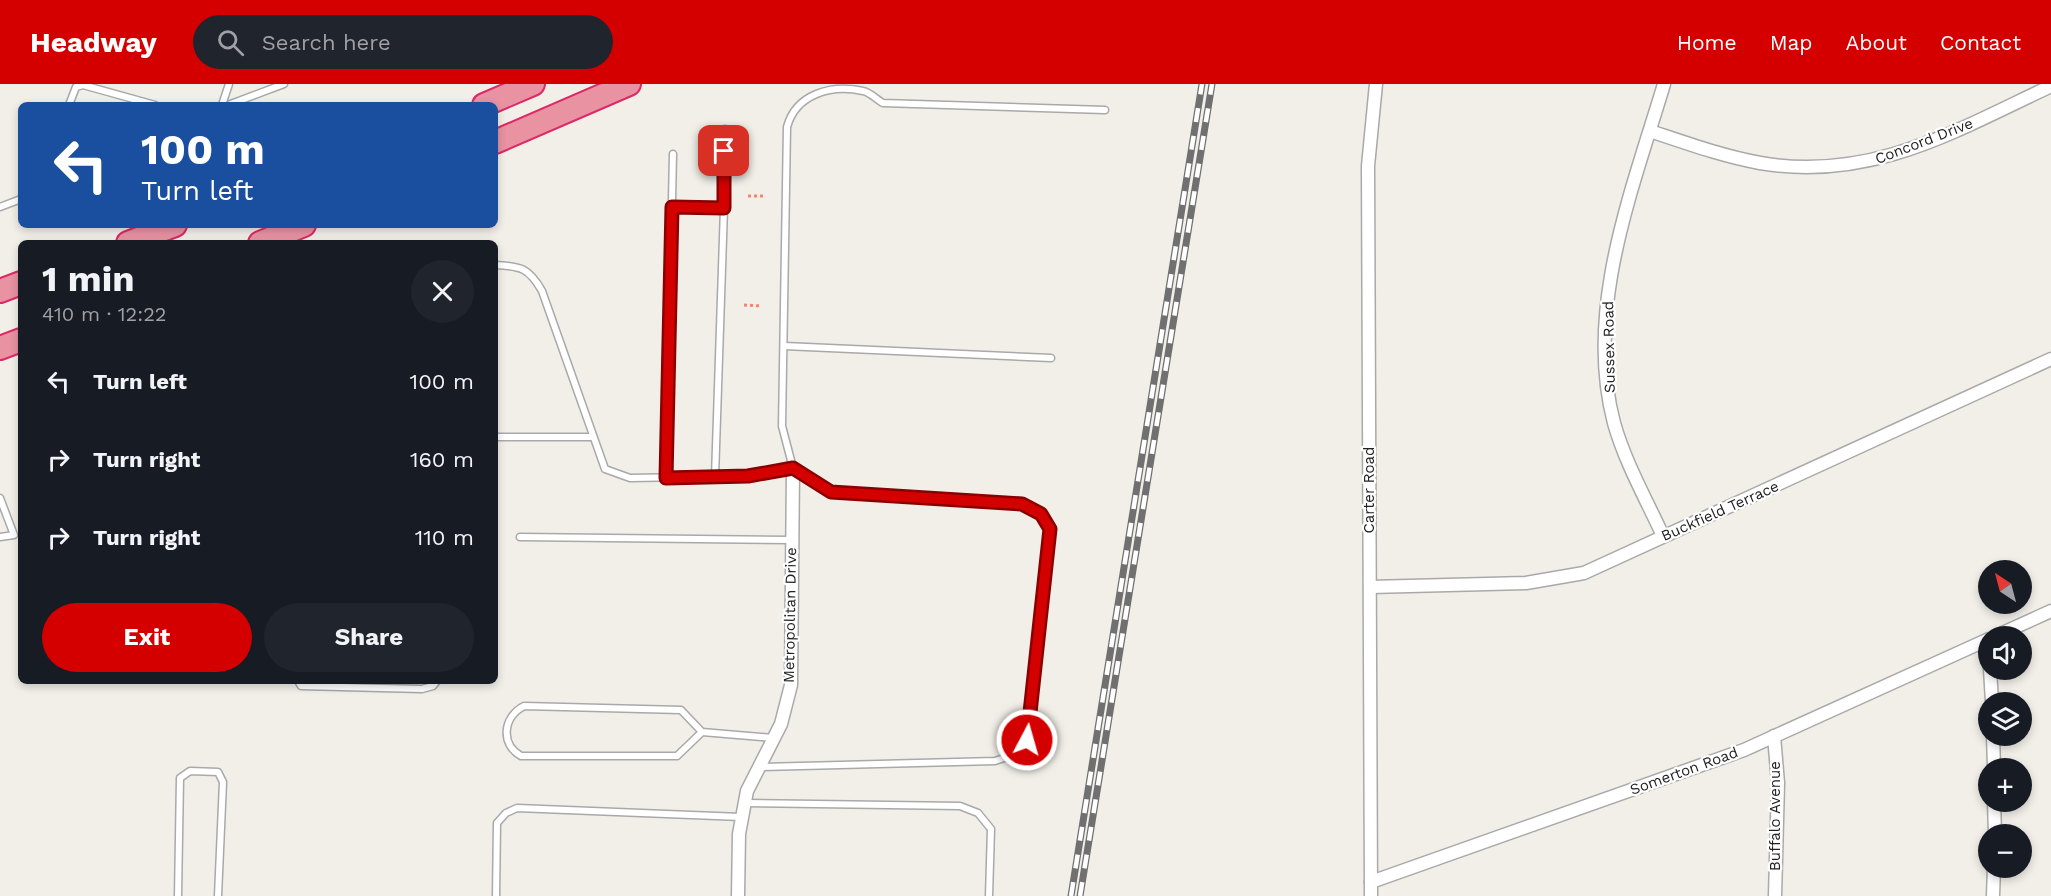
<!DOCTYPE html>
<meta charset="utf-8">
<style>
:root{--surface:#171b24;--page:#20242c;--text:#f1f3f6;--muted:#9ea1a6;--accent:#d40000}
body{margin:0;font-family:"Work Sans",sans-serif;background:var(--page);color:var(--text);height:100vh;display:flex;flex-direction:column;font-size:22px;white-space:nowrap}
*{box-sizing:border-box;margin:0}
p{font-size:20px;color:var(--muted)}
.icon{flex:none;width:33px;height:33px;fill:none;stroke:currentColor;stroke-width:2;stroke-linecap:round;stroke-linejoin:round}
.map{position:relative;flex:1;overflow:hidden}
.sheet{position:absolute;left:18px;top:156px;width:480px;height:444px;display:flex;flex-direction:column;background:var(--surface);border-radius:9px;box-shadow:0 3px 9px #0003}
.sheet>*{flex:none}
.guide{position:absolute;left:18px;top:18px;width:480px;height:126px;border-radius:9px;box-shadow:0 3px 9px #0003;background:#1a4fa0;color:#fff;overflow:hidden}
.needle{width:39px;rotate:324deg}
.tools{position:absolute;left:1978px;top:476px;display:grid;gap:12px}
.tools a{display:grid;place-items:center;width:54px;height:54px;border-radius:50%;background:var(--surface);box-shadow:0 3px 9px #0003;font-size:30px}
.pin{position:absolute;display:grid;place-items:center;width:51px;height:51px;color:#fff;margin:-26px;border-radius:12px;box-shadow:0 3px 9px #0006}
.me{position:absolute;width:66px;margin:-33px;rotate:6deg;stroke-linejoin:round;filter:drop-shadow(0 0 4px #0008)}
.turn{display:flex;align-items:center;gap:21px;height:126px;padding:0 24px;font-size:27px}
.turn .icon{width:78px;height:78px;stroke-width:2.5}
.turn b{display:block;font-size:42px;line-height:51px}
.round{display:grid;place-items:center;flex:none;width:63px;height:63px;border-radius:32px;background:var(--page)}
.head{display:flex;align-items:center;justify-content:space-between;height:102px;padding:0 24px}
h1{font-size:36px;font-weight:700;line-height:45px}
.button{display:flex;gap:12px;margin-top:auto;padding:12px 24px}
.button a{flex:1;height:69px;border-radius:36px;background:var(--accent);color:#fff;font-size:24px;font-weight:700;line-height:69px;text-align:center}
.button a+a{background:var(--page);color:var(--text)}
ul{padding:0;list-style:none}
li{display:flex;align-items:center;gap:18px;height:78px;padding:0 24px}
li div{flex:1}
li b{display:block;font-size:22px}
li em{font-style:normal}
header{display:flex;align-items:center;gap:36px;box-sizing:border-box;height:84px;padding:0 30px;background:var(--accent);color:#fff}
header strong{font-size:28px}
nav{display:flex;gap:33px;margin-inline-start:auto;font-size:21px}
.search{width:420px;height:54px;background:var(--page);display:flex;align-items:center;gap:15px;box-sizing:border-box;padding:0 21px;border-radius:33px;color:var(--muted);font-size:22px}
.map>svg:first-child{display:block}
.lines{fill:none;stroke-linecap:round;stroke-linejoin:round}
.lane-casing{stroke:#a9a9a9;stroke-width:9}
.street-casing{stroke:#a9a9a9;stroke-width:15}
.highway-casing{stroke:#dc2a67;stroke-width:26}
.path{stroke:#fa8072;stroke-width:3;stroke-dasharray:3 3;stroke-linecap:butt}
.lane{stroke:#fff;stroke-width:6}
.street{stroke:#fff;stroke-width:12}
.highway{stroke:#e892a2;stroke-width:22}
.rail-casing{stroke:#707070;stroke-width:7}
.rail{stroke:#fff;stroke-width:4.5;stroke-dasharray:14;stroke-linecap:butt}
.route-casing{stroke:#8a0000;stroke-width:15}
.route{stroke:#d40000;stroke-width:10}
.labels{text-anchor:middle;stroke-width:4.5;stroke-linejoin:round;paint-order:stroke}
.street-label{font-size:15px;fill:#222;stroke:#fff}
</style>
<header>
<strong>Headway</strong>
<div class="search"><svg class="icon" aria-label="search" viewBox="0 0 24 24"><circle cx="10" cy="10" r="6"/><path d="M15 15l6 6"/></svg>Search here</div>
<nav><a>Home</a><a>Map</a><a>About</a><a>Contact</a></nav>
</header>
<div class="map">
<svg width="2051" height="812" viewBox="0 0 2051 812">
<rect width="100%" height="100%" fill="#f2efe9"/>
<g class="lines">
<defs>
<g id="lane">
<path d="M 69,21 L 76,3 L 83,1 L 155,21"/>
<path d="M 222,21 L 229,0"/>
<path d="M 228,21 L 284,0"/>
<path d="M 0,123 L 21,115"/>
<path d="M 672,123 L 724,124 L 715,393"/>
<path d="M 724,124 L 725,45"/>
<path d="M 495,181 C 521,182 529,184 542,207 L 605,385 L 630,394 L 748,392 L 793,384 L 831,408 L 1022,420 L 1041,430 L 1050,445 L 1027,656 L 1013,671 L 995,677 L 760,683"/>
<path d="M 784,262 L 1051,274"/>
<path d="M 495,353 L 593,353"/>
<path d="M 793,384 L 782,342 L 787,43 C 796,10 831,0 863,7 C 870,8 877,16 883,19 L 1105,26"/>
<path d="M 666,394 L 673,70"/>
<path d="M 0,414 L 14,451 L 0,453"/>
<path d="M 520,453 L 791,456"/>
<path d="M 298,597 L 301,602 L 422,605 L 433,602 L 437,597"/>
<path d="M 702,648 L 677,672 L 521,672 C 500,660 503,633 524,622 L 681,626 L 702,648 L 773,654"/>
<path d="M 744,719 L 960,722 L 978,729 L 991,745 L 989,812"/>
<path d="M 178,812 L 180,694 L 190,687 L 218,688 L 223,698 L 218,812"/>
<path d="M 496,812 L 497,739 L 506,729 L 517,724 L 741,733"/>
</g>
<g id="street">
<path d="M 1650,47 C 1686,59 1722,72 1760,79 C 1871,98 1955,47 2051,2"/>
<path d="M 1663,452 C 1646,415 1625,378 1614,339 C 1584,226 1632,107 1664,0"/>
<path d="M 1370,503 L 1526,499 L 1584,489 L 2051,275"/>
<path d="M 1996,552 L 2051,527"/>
<path d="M 1990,585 L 1992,618"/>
<path d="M 1993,651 L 1994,684"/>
<path d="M 1774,652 L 1778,699 L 1775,812"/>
<path d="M 1994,717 L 1995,750"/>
<path d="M 1371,798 L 1744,666 L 1989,555"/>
<path d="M 738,812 L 739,750 L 747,707 L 781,640 L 791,601 L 793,384"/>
<path d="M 1371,812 L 1368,82 L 1376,0"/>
<path d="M 1993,812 L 1994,783"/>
</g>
<g id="highway">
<path d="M 484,21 L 533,0"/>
<path d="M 495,58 L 629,0"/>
<path d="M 128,159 L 175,141"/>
<path d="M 260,159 L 304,141"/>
<path d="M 0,207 L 21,199"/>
<path d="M 0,264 L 21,256"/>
</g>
</defs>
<use href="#lane" class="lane-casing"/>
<use href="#street" class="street-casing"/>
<use href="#highway" class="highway-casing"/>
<g class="path">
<path d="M 748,112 L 765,112"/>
<path d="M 744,221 L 762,222"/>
</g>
<use href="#lane" class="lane"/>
<use href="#street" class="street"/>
<use href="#highway" class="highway"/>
<defs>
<g id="rail">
<path d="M 1071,812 L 1202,0"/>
<path d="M 1080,812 L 1212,0"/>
</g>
</defs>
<use href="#rail" class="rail-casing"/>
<use href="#rail" class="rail"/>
</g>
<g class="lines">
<defs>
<path id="route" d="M 724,67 L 724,124 L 672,123 L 666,394 L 748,392 L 793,384 L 831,408 L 1022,420 L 1041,430 L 1050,445 L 1027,656"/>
</defs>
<use href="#route" class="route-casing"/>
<use href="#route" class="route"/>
</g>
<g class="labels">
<g class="street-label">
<text transform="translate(1924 57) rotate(-21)" y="5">Concord Drive</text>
<text transform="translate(1609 263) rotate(-91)" y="5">Sussex Road</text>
<text transform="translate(1369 406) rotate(-90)" y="5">Carter Road</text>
<text transform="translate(1720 427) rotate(-24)" y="5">Buckfield Terrace</text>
<text transform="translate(790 531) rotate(-89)" y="5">Metropolitan Drive</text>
<text transform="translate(1684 687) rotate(-20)" y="5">Somerton Road</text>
<text transform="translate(1775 732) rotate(-90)" y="5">Buffalo Avenue</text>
</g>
</g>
</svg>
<div class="tools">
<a><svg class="needle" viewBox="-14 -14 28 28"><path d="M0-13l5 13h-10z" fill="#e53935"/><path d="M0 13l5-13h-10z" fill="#9ea1a6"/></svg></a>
<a><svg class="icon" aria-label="sound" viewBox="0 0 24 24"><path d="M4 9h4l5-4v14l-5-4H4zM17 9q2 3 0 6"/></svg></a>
<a><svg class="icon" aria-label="layers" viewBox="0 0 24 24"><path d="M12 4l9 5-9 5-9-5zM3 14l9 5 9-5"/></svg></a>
<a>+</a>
<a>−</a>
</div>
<div class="pin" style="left:724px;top:67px;background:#d93025"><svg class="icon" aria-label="arrive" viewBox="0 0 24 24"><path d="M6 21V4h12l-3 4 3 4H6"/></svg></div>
<svg class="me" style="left:1027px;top:656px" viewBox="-20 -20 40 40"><circle r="17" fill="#d40000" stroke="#fff" stroke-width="3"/><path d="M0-11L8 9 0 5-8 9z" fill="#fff"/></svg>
<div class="guide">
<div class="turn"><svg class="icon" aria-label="left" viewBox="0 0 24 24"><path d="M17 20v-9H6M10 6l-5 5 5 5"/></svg><div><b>100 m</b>Turn left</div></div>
</div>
<section class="sheet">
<div class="head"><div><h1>1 min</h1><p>410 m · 12:22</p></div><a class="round"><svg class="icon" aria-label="close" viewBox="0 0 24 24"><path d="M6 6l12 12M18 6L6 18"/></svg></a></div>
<ul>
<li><svg class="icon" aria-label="left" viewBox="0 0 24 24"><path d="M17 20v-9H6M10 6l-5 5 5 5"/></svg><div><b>Turn left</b></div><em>100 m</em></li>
<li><svg class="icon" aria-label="right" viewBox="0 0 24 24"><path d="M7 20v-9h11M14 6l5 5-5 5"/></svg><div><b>Turn right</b></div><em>160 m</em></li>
<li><svg class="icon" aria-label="right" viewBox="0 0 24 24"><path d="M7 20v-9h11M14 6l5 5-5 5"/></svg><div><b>Turn right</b></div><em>110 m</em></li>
</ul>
<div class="button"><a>Exit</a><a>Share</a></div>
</section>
</div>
